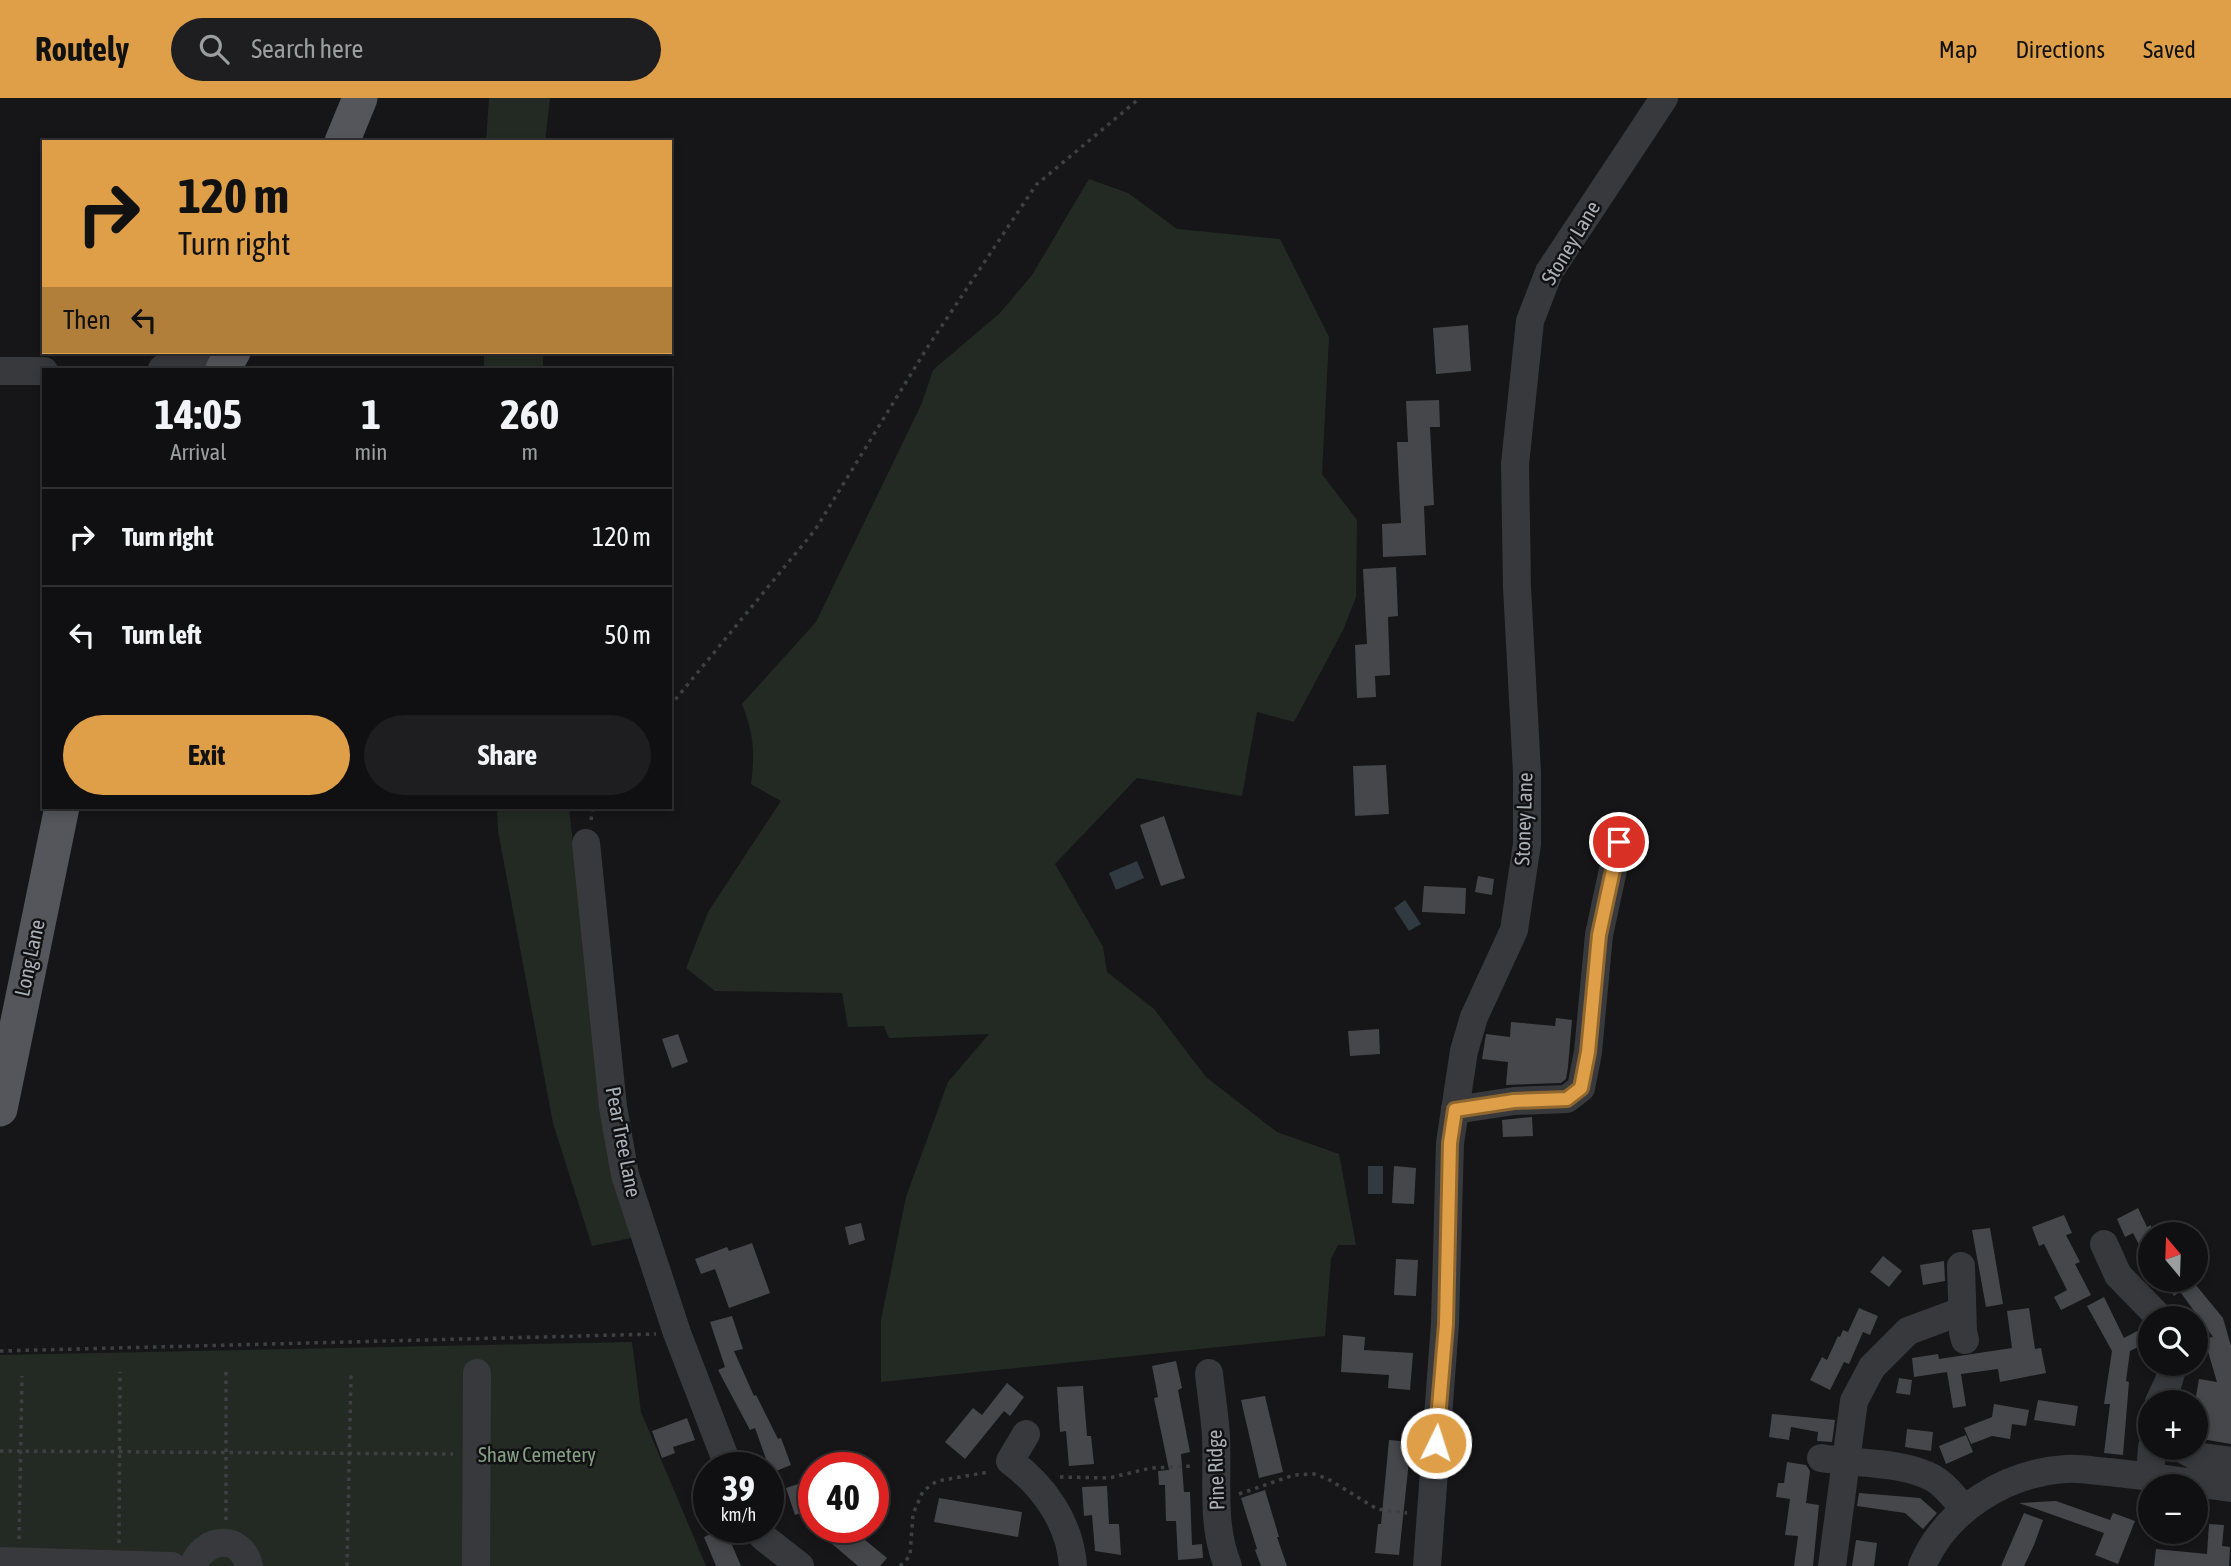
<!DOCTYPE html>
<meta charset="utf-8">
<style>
:root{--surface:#101012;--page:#1e1e20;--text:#f1f3f6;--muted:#9c9d9f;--line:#303032;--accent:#de9f48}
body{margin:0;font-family:"Asap Condensed",sans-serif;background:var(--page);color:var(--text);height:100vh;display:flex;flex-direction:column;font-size:26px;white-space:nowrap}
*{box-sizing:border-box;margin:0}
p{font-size:23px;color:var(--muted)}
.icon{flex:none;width:38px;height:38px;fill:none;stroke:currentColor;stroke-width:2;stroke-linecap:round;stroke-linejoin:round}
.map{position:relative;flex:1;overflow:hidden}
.sheet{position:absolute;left:42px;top:270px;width:630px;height:441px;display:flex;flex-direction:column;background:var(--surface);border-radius:0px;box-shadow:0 4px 10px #0003,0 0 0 2px var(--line)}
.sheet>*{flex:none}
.banner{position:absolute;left:42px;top:42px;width:630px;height:214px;border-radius:0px;box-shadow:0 4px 10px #0003,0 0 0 2px var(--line);background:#de9f48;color:#111;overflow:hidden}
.needle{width:46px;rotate:341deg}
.controls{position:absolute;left:2138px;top:1124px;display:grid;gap:14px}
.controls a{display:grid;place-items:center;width:70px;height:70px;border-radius:50%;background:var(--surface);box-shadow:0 4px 10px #0003,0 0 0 2px var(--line);font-size:35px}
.speed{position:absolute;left:693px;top:1354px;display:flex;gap:14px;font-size:35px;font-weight:700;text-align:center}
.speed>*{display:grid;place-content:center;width:91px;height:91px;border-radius:50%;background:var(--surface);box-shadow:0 4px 10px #0003,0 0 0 2px var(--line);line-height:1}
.speed small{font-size:18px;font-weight:400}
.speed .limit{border:10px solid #d22;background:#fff;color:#111}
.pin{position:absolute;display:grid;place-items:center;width:60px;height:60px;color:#fff;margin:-30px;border:4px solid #fff;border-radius:50%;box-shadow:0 2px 7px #0007}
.me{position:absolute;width:77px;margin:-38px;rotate:4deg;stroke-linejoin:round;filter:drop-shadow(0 0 5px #0008)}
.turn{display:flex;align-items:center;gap:24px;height:147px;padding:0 21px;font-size:32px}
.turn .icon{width:91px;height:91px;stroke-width:2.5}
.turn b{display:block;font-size:49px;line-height:60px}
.then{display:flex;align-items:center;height:66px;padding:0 21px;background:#0003;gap:14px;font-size:26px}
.eta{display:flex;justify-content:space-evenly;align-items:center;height:119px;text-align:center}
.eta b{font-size:42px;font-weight:700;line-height:49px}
.button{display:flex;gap:14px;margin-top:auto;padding:14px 21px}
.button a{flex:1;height:80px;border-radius:42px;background:var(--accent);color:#111;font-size:28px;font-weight:700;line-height:80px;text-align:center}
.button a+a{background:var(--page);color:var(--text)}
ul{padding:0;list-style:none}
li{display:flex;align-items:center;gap:21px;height:98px;padding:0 21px;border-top:2px solid var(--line)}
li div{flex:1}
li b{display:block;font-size:26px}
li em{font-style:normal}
header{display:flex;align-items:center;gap:42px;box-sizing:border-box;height:98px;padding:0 35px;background:var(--accent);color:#111}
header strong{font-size:33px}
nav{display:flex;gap:38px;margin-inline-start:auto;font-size:24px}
.search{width:490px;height:63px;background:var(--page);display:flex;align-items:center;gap:18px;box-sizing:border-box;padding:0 24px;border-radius:38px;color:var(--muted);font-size:26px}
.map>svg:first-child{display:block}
.green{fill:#232a23}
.water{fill:#313a40}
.building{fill:#45474a}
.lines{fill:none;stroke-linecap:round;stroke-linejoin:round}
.path{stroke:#3e4043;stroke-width:3.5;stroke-dasharray:3.5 5;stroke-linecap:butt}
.minor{stroke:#38393d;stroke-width:28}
.major{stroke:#54565b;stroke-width:35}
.route-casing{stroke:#90672f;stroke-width:18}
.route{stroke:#de9f48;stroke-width:12}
.labels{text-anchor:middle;stroke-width:5;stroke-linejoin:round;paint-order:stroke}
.street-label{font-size:21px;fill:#aaafb6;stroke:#111113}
.park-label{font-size:21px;fill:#849f83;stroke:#111113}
</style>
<header>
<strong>Routely</strong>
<div class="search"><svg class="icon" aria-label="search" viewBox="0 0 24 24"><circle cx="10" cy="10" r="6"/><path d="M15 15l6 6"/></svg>Search here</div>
<nav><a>Map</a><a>Directions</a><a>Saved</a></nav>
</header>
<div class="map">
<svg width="2231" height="1468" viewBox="0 0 2231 1468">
<rect width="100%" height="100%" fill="#161618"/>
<g class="green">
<path d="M 489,0 L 550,0 L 545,44 L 486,44 Z"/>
<path d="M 1089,81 L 1128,95 L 1177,131 L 1280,141 L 1329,239 L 1322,376 L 1357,422 L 1356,499 L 1343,532 L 1294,624 L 1257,614 L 1242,698 L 1137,680 L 1055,766 L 1103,849 L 1107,874 L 1154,911 L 1206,979 L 1277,1034 L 1339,1056 L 1356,1147 L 1338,1147 L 1331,1161 L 1325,1238 L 881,1284 L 881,1222 L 906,1099 L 948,984 L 989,936 L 889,940 L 884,928 L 848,929 L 842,895 L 715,893 L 686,870 L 708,814 L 781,703 L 751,686 C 755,654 754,637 742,606 L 816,524 L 922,305 L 933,272 L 1000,215 L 1032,177 Z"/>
<rect x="484" y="254" width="59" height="17"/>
<path d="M 497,709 L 569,709 L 599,987 L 636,1139 L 592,1148 L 553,1025 L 498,733 Z"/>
<path d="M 632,1244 L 641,1314 L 706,1468 L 0,1468 L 0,1257 Z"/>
</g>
<g class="water">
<path d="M 1137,763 L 1144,780 L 1116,792 L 1109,775 Z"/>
<path d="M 1405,802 L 1421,826 L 1409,833 L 1394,810 Z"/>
<rect x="1368" y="1068" width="15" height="28"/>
</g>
<g class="building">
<path d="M 1468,227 L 1471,273 L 1436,276 L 1433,230 Z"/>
<path d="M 1439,302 L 1440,329 L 1430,329 L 1434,407 L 1424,408 L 1426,457 L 1383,459 L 1382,426 L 1401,425 L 1397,344 L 1408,344 L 1406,303 Z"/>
<path d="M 1396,469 L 1398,518 L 1388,519 L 1390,577 L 1375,578 L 1376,599 L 1357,600 L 1355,547 L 1367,546 L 1363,471 Z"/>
<path d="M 1386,667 L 1389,716 L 1355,718 L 1353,668 Z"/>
<path d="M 1164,718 L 1185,780 L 1161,788 L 1140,727 Z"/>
<path d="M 1478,778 L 1494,781 L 1492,797 L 1475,794 Z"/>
<path d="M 1424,788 L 1466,790 L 1465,816 L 1422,814 Z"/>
<path d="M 1556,920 L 1572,922 L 1568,969 L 1566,981 L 1561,985 L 1506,987 L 1508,964 L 1482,961 L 1486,936 L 1510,939 L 1511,924 L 1555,928 Z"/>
<path d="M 1379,931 L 1380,956 L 1350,958 L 1348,933 Z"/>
<path d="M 678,936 L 688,964 L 672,970 L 662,941 Z"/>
<path d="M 1532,1019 L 1533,1038 L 1503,1039 L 1502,1022 Z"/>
<path d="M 1394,1068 L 1416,1070 L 1414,1106 L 1392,1105 Z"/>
<path d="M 2138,1110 L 2147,1129 L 2151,1127 L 2151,1170 L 2133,1135 L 2125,1139 L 2117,1121 Z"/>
<path d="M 2064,1117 L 2072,1135 L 2066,1137 L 2080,1164 L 2075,1166 L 2091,1197 L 2061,1212 L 2054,1199 L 2067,1192 L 2044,1146 L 2039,1148 L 2032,1129 Z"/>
<path d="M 861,1125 L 865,1142 L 849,1147 L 845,1129 Z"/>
<path d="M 1990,1130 L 2003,1206 L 1986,1209 L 1972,1132 Z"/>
<path d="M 752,1145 L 770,1195 L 729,1210 L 715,1171 L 701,1176 L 695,1161 L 727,1149 L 729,1153 Z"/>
<path d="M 1883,1158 L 1902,1173 L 1889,1189 L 1870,1174 Z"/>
<path d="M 1396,1161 L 1418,1162 L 1416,1198 L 1394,1197 Z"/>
<path d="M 1944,1163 L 1945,1183 L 1923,1187 L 1920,1167 Z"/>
<path d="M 2162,1181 L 2197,1181 L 2174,1198 Z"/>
<path d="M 2195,1186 L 2223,1220 L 2231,1248 L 2231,1346 L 2196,1340 L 2196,1298 L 2199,1281 L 2217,1284 L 2204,1240 L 2213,1239 L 2181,1195 Z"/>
<path d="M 2104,1199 L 2124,1240 L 2139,1232 L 2146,1245 L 2130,1253 L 2126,1283 L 2129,1284 L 2123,1357 L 2104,1355 L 2110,1306 L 2104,1306 L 2112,1253 L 2087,1208 Z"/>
<path d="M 1859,1210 L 1878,1218 L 1870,1237 L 1863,1234 L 1849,1266 L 1844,1264 L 1830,1292 L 1810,1282 L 1822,1259 L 1827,1262 L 1838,1238 L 1840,1239 L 1843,1232 L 1848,1234 Z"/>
<path d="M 2029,1210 L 2035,1251 L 2041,1250 L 2046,1275 L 2000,1284 L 1998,1271 L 1961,1276 L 1966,1308 L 1953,1310 L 1947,1274 L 1914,1279 L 1912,1260 L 1938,1256 L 1939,1261 L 2012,1250 L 2007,1213 Z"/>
<path d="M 732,1218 L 743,1251 L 734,1253 L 754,1298 L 756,1297 L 778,1341 L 781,1340 L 791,1367 L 771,1375 L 755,1330 L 750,1332 L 718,1272 L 725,1269 L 710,1224 Z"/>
<path d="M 1343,1237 L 1365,1239 L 1364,1252 L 1413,1255 L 1410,1292 L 1388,1290 L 1389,1277 L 1341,1274 Z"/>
<path d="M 1176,1263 L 1182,1290 L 1178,1292 L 1190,1354 L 1181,1356 L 1184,1394 L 1190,1394 L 1192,1447 L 1202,1446 L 1203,1460 L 1178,1462 L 1176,1423 L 1166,1423 L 1165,1387 L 1159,1387 L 1158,1373 L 1169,1372 L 1154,1300 L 1158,1299 L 1152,1268 Z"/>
<path d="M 1899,1280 L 1912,1282 L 1910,1297 L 1896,1295 Z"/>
<path d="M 1007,1285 L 1024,1299 L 1010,1318 L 1004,1313 L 965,1361 L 945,1344 L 973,1310 L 982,1317 Z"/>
<path d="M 1083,1288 L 1087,1338 L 1091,1338 L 1094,1366 L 1069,1368 L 1066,1333 L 1060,1334 L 1057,1289 Z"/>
<path d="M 1265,1298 L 1283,1374 L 1259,1380 L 1241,1302 Z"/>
<path d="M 2038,1302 L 2078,1308 L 2075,1328 L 2034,1322 Z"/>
<path d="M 1994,1306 L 2029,1312 L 2026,1328 L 2012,1326 L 2010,1341 L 1992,1338 L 1971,1346 L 1964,1330 L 1992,1319 Z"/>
<path d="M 1772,1316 L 1835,1322 L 1832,1344 L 1817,1343 L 1818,1334 L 1791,1329 L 1789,1342 L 1769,1339 Z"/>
<path d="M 687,1320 L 695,1342 L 673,1349 L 675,1355 L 662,1360 L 652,1333 Z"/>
<path d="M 1907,1331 L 1933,1334 L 1931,1353 L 1905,1349 Z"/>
<path d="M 1966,1337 L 1973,1354 L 1946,1366 L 1939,1348 Z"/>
<path d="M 1389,1342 L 1411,1344 L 1399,1457 L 1375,1455 L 1378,1426 L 1381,1426 Z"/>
<path d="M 1787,1364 L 1806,1367 L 1810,1373 L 1806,1405 L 1819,1407 L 1813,1468 L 1794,1468 L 1798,1438 L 1785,1437 L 1790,1401 L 1776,1399 L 1778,1385 L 1784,1385 Z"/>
<path d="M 807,1383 L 814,1411 L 795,1417 L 786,1390 Z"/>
<path d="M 1107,1388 L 1109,1426 L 1119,1426 L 1121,1457 L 1095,1453 L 1092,1417 L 1084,1418 L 1082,1389 Z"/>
<path d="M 1265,1392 L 1279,1439 L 1277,1439 L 1287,1468 L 1261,1468 L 1255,1452 L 1257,1451 L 1241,1400 Z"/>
<path d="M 1859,1395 L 1920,1400 L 1937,1415 L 1923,1431 L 1905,1415 L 1857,1408 Z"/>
<path d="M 939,1400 L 1022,1414 L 1018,1439 L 934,1424 Z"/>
<path d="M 2056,1403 L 2110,1422 L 2113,1415 L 2135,1423 L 2118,1466 L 2095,1457 L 2104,1435 L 2019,1405 Z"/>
<path d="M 2024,1415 L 2043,1422 L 2034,1447 L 2024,1468 L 2001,1468 Z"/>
<path d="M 2209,1426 L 2224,1427 L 2222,1448 L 2230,1449 L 2229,1468 L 2154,1468 L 2156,1451 L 2207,1456 Z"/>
<path d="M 725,1430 L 732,1447 L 741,1468 L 716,1468 L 704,1439 Z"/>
<path d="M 831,1430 L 865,1430 L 859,1437 L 887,1460 L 880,1468 L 858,1468 L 824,1439 Z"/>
<path d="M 1856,1442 L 1877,1445 L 1874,1468 L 1852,1468 Z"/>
</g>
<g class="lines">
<g class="path">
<path d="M 670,608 L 815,432 L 927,250 L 1036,87 L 1140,0"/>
<path d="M 591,722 L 593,709"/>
<path d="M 0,1253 L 656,1236"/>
<path d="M 0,1353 L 453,1356"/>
<path d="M 1060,1379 L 1109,1380 L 1151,1370 L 1194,1368"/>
<path d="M 1239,1396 L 1294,1377 L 1314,1376 L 1328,1381 L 1377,1411 L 1407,1415"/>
<path d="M 226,1422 L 226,1274"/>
<path d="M 19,1441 L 22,1278"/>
<path d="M 119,1445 L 120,1274"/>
<path d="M 347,1468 L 351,1276"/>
<path d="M 900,1468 L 910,1458 L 913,1416 L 923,1393 L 937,1383 L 989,1374"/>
</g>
<g class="minor">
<path d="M 162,271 L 224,271"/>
<path d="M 0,273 L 44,273"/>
<path d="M 586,745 L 613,1009 L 625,1077 L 677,1235 L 729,1370"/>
<path d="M 1455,1012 L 1514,1003 L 1567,1001 L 1581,990 L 1588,954 L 1599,837 L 1619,744"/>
<path d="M 2104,1146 L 2118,1177 L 2160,1220"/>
<path d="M 1961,1168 L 1963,1234 L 1965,1242"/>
<path d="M 1209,1275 C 1211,1296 1215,1318 1216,1339 C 1218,1382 1211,1427 1228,1468"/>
<path d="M 2159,1304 L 2168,1285 L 2174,1265"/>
<path d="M 1026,1336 L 1010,1363 C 1044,1388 1070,1425 1073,1468"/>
<path d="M 2179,1349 L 2195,1358 L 2231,1363"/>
<path d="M 1821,1360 C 1855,1366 1902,1363 1933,1380 C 1945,1387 1955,1400 1964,1411"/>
<path d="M 2150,1379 L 2152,1349"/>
<path d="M 756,1430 L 763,1439 L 800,1468"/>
<path d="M 0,1463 L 172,1468"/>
<path d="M 193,1468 C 204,1439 241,1435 249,1468"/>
<path d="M 476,1468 L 477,1275"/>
<path d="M 1427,1468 L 1445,1225 L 1450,1045 L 1464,953 L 1474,919 L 1514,832 L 1527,746 L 1527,675 L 1517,489 L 1515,366 L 1530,223 L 1549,174 L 1664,0"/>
<path d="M 1832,1468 L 1854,1303 L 1872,1269 L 1908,1233 L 1962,1213"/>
<path d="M 1922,1468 C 1946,1412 2005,1375 2066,1371 C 2080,1370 2095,1373 2109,1374 C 2150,1378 2190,1385 2231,1390"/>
</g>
<g class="major">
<path d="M 342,44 L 360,0"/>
<path d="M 223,271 L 233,254"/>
<path d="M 0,1011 L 62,709"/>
</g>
</g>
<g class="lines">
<defs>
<path id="route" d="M 1436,1345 L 1446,1226 L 1450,1045 L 1455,1012 L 1514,1003 L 1567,1001 L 1581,990 L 1588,954 L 1599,837 L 1619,744"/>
</defs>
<use href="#route" class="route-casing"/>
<use href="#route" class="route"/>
</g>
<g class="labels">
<g class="street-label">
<text transform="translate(1571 145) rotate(-59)" y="7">Stoney Lane</text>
<text transform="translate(1524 721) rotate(-88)" y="7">Stoney Lane</text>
<text transform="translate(30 860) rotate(-78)" y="7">Long Lane</text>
<text transform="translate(623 1044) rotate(79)" y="7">Pear Tree Lane</text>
<text transform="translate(1216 1372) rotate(-92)" y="7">Pine Ridge</text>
</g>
<g class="park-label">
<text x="537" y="1364">Shaw Cemetery</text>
</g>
</g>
</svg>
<div class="controls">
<a><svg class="needle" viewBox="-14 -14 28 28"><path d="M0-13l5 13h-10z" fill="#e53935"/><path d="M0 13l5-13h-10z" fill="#9c9d9f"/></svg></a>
<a><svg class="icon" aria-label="search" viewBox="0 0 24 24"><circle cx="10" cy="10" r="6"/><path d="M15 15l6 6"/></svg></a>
<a>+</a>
<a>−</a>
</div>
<div class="speed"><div>39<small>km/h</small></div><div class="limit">40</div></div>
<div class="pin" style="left:1619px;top:744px;background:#d93025"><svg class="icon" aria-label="arrive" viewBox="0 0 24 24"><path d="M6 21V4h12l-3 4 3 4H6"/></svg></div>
<svg class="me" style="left:1436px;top:1345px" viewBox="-20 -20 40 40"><circle r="17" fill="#de9f48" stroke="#fff" stroke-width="3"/><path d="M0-11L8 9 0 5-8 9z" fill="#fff"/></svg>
<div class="banner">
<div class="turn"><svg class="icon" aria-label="right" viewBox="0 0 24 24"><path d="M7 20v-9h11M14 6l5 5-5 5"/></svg><div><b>120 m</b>Turn right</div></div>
<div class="then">Then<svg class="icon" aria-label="left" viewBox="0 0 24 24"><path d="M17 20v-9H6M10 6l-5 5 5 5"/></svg></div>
</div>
<section class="sheet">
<div class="eta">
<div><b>14:05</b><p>Arrival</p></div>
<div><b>1</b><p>min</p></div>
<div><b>260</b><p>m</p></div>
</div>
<ul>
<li><svg class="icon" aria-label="right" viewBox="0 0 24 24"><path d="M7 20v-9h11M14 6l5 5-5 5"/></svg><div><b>Turn right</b></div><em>120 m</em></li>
<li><svg class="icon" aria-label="left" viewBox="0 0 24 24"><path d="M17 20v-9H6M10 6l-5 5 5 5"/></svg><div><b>Turn left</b></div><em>50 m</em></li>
</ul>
<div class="button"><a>Exit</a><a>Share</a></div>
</section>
</div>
